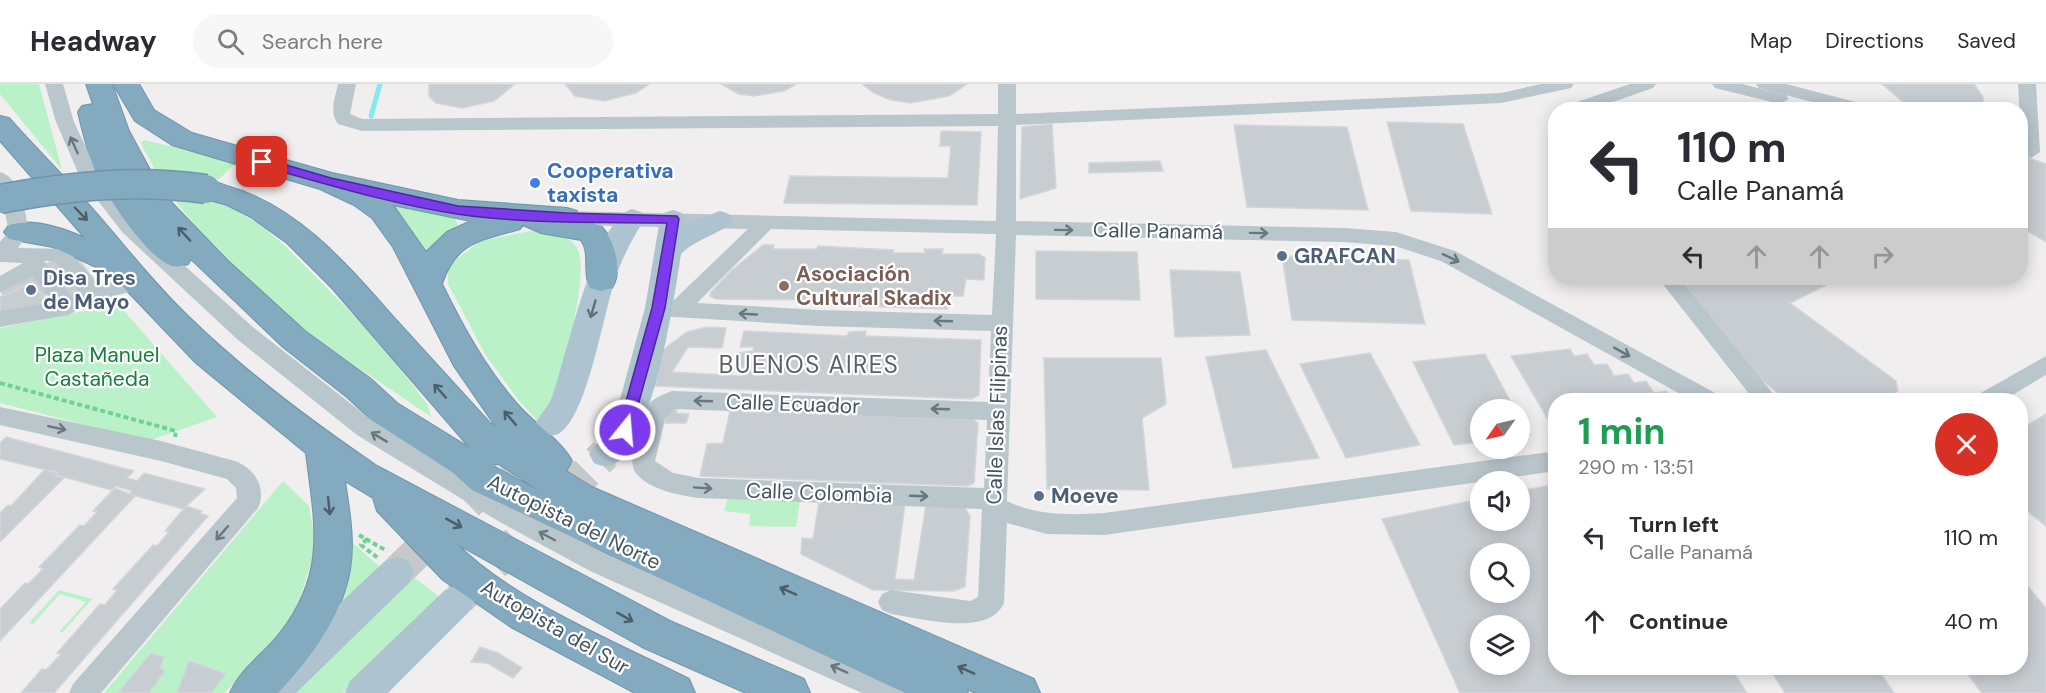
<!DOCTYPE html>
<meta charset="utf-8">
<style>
:root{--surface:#fff;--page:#f7f7f7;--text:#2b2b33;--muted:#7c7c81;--line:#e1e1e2}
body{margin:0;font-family:"DM Sans",sans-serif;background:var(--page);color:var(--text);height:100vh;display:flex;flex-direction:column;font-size:22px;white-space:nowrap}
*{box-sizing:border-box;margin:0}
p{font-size:20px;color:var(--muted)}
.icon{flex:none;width:33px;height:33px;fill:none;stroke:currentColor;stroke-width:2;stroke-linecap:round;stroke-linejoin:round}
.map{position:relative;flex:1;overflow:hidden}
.drawer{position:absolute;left:1548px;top:309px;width:480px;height:282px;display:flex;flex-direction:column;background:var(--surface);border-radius:24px;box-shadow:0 3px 15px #0003}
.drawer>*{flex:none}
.banner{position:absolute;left:1548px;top:18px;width:480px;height:183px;border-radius:24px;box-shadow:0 3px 15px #0003;background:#fff;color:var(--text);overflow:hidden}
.needle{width:39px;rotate:236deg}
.tools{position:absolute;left:1470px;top:315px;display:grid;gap:12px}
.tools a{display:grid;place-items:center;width:60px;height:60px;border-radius:50%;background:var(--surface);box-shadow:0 3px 15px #0003;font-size:30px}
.pin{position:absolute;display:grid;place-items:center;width:51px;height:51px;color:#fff;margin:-26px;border-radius:12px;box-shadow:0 3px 9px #0006}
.me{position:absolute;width:66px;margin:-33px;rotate:17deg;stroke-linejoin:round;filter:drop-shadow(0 0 4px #0008)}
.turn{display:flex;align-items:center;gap:21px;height:126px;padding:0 30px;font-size:27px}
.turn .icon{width:78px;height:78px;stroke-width:2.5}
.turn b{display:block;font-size:42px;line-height:51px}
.lanes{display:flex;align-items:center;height:57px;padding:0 30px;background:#0003;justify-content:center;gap:30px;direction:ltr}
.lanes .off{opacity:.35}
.round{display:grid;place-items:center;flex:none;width:63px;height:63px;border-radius:32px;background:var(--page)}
.overview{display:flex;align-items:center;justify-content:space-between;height:102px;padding:0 30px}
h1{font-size:36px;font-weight:700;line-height:45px;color:#1e9e55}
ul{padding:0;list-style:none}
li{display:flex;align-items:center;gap:18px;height:84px;padding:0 30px}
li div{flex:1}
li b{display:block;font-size:22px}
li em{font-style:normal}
header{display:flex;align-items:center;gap:36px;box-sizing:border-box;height:84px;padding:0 30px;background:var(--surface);border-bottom:2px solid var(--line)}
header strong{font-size:28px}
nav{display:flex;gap:33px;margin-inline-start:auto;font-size:21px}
.search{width:420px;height:54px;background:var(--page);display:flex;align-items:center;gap:15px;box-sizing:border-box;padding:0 21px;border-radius:33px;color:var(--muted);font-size:22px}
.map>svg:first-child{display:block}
.green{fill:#bbf1c8}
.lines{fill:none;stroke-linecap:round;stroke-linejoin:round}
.stream{stroke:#86e9f0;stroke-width:5}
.building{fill:#c8cdd2;stroke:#d2d6da;stroke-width:1.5;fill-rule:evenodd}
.major-tunnel{stroke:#c6c8ca;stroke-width:33;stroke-dasharray:33 16;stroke-linecap:butt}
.highway-casing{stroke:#6f95ac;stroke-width:2}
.path{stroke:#71d194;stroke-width:4;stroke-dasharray:5 3;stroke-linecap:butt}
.minor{fill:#b9c6cc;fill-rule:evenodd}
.major{fill:#adc3cf;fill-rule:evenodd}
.highway{fill:#84aac0;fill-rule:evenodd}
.highway-bridge-casing{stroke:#6f95ac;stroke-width:31;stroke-linecap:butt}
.highway-bridge{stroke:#84aac0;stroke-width:28}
.oneway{stroke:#68777e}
.oneway2{stroke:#4c5e67}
.oneway3{stroke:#60707a}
.route{fill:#7c3aed;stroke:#51269a;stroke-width:1.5}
.shop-dot{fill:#3f7fe0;stroke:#fff;stroke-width:2}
.service-dot{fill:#5c6f8a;stroke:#fff;stroke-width:2}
.education-dot{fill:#8d6e63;stroke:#fff;stroke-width:2}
.labels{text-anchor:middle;stroke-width:4.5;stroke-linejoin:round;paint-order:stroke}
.shop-label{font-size:21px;font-weight:bold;fill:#366cbe;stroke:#fff;text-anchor:start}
.street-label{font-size:21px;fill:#46555d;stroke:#fff}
.service-label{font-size:21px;font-weight:bold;fill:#4e5e75;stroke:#fff;text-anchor:start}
.education-label{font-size:21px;font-weight:bold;fill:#785e54;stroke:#fff;text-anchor:start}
.park-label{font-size:21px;fill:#12823a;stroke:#fff}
.quarter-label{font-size:24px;letter-spacing:1.5px;fill:#5b6064;stroke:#fff}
</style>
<header>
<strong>Headway</strong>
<div class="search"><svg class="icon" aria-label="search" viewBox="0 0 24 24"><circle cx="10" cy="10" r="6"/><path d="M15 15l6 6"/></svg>Search here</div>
<nav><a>Map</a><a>Directions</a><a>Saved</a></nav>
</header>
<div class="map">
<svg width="2046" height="609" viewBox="0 0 2046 609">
<rect width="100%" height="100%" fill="#f1eeef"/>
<g class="green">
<path d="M 0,0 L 39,0 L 62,86 L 0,10 Z"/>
<path d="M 144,56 L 237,78 L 219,95 L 156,87 L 142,62 L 141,58 Z"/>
<path d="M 169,109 L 197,112 L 231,124 L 258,139 L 283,160 L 379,257 L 428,321 L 431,333 C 371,291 306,252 252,202 C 222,174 195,142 169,109 Z"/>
<path d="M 379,115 L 454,133 L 458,141 L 454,151 L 423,180 Z"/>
<path d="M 531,147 C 546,148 569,149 577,164 C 591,187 562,291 551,318 C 549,325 543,332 539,338 L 519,317 L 485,270 L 448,200 L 448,182 L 480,157 Z"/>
<path d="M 118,220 L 217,333 L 148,357 L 0,319 L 0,244 Z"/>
<path d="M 283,397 L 309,422 L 316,462 L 293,539 L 224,609 L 104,609 Z"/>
<path d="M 728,413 L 800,417 L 796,443 L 749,442 L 750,430 L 724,427 Z"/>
<path d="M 345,452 L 387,489 L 300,566 Z"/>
<path d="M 412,492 L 440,513 L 343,609 L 291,609 Z"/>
<path d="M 59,506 L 92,515 L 62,549 L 59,548 L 86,518 L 60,510 L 33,540 L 29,539 Z"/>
</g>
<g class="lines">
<path class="stream" d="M 371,32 L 380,0"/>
</g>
<g class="building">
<path d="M 429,0 L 515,0 L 494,17 L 462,24 L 436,19 L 429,12 Z"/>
<path d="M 565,0 L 649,0 L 636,9 L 604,17 L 575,12 Z"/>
<path d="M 721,0 L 796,0 L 784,7 L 754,12 L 739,10 Z"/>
<path d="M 862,0 L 967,0 L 949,12 L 910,19 L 891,16 L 874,9 Z"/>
<path d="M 1882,0 L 1974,0 L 1983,13 L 1983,21 L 1979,26 L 1920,26 L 1903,18 Z"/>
<path d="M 1774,16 L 1789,26 L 1751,26 Z"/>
<path d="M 1387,38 L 1463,40 L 1492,130 L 1411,127 Z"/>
<path d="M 1052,40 L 1056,104 L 1020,115 L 1022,43 Z"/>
<path d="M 1234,41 L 1347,43 L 1368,126 L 1247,123 Z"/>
<path d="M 941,47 L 981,48 L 977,121 L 784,119 L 790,92 L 948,94 L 951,62 L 940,62 Z"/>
<path d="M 2020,71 L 2046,80 L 2046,158 L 2024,145 L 2020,147 Z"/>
<path d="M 1160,77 L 1163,87 L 1089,89 L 1089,79 Z"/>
<path d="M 763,161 L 774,161 L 773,165 L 817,165 L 818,162 L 894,166 L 893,169 L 925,169 L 924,165 L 943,165 L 942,170 L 979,170 L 985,174 L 984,196 L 966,195 L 963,212 L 950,212 L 947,225 L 828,221 L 829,216 L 716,215 L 710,212 L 711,208 L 731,187 Z"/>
<path d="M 71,166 L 99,201 L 59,221 L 50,209 L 12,227 L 0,206 Z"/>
<path d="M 1036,167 L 1137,168 L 1140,216 L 1036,215 Z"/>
<path d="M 1282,172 L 1409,176 L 1425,240 L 1292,236 Z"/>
<path d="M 1170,186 L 1240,188 L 1250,251 L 1175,253 Z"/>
<path d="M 1678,194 L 1840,194 L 1790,219 L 1896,297 L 1898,307 L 1881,316 L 1787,316 L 1749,286 Z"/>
<path d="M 32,198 L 47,217 L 45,223 L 0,228 L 0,213 Z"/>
<path d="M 707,243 L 726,244 L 722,264 L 688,263 L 672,288 L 741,292 L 743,283 L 735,284 L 738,269 L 753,267 L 754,263 L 740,263 L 744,247 L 847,252 L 849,248 L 866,247 L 865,252 L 981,256 L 979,311 L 971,315 L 655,302 L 663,266 L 687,248 Z"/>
<path d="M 1570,265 L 1574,272 L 1587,270 L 1594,281 L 1607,280 L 1614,292 L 1628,290 L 1634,299 L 1646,297 L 1654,309 L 1666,307 L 1672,316 L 1556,316 L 1556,338 L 1550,339 L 1511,272 Z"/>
<path d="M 1266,266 L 1319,374 L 1233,384 L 1206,273 Z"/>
<path d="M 1370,269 L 1420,361 L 1346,374 L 1300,280 Z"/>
<path d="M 1485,270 L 1515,326 L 1480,326 L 1480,358 L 1454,361 L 1413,278 Z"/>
<path d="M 1044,274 L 1161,274 L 1166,320 L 1142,334 L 1149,406 L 1047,405 Z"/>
<path d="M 668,325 L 677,325 L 676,329 L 689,330 L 686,339 L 665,339 Z"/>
<path d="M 730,327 L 973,335 L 978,339 L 974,399 L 967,402 L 700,392 L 707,360 L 723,359 Z"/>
<path d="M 2046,330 L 2046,442 L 2020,421 L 2020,346 Z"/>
<path d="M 1520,333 L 1530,351 L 1520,353 Z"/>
<path d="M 6,353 L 134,387 L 127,394 L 137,397 L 144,389 L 205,405 L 183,425 L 129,410 L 132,407 L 116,402 L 111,406 L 57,391 L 59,389 L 0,375 L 0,359 Z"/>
<path d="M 44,386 L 58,389 L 55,392 L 64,394 L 0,458 L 0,429 L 8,421 L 11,422 Z"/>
<path d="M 1556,400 L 1556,584 L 1731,584 L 1747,609 L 1460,609 L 1382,435 L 1480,415 L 1480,436 L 1520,436 L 1520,407 ZM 1480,470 L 1520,470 L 1520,508 L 1480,508 ZM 1480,542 L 1520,542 L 1520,580 L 1480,580 Z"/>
<path d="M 115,404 L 135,412 L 0,557 L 0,525 L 25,499 L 28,500 L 43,485 L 39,483 L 80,441 L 84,442 L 97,428 L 93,427 Z"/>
<path d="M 819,418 L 905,420 L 895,495 L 914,496 L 926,421 L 964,423 L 970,432 L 965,503 L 953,507 L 873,506 L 801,470 L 802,454 L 813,455 Z"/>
<path d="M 186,422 L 202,427 L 200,429 L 208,432 L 54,609 L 21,609 L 42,585 L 46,586 L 61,570 L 57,569 L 100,520 L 105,521 L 117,506 L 113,505 L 153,461 L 157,462 L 169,448 L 165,447 Z"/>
<path d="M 2020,493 L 2046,524 L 2046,609 L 1982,609 L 1963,584 L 2020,584 Z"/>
<path d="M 480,563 L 498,569 L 522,584 L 513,594 L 487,579 L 471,578 Z"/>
<path d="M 151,569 L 164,573 L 160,584 L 165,587 L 149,609 L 118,609 Z"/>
<path d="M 189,577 L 226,590 L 211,609 L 177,609 Z"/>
<path d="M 1769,584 L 1877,584 L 1894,609 L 1785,609 Z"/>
</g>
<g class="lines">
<g class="major-tunnel">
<path d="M 397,488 L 533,356"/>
<path d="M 459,515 L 605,370"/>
</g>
<defs>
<g id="highway">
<path d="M 86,0 L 112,0 L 129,47 L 149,84 L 173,120 L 228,177 L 305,247 L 371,295 L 397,319 L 470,364 L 332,204 L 287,159 L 251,133 L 227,121 L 196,112 L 192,105 L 196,98 C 208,95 216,98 227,102 C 299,122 349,183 397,237 C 428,271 459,305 490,339 L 496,343 L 454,282 L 393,163 L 372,134 L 354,121 L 320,105 L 172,61 L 135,37 L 113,0 L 139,0 L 154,26 L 192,49 L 332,89 L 458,116 L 567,124 L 577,127 L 581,135 L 601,142 C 615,157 623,185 612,204 L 601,207 L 590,204 C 582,189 591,170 581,156 L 541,149 L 523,141 L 520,145 C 482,156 456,157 442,200 C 463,243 486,285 518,321 C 533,339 562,357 572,377 L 566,387 L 592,403 L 1034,595 L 1040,609 L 976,609 L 966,605 L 968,609 L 905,609 L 472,406 L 452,388 L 373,337 L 347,313 L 283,263 L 191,175 L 188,180 C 181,182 176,184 170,181 C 147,173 107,113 97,91 C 88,71 83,49 78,28 L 82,22 L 93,20 ZM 125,91 L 126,92 L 147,124 ZM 393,121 L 471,137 L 447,148 L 426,168 ZM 499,380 L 540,407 L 491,381 Z"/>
<path d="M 0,32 L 9,34 C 35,64 64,91 89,121 C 123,159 152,198 189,233 C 246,289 311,337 377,382 L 670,537 L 804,595 L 810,609 L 746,609 L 642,563 L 457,460 C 512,516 618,559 689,595 L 695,609 L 635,609 L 511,543 L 443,496 L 377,427 L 373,414 L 345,397 C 349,425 355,456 350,485 C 342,533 310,575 278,609 L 230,609 C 240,585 264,570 280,549 C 327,489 315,440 306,369 L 196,279 L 111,190 L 53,163 L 9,155 L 4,148 L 9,141 C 32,134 63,144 85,154 L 0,57 Z"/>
</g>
</defs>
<use href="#highway" class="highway-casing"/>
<g class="path">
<path d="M 0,299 L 176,347 L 175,353"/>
<path d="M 359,451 L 387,467"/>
<path d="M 367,455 L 361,461 L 378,474"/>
</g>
<g class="minor">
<path d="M 45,0 L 63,0 L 74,38 L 99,91 L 136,138 L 254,244 L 373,337 L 516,423 L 608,471 L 902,600 L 906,609 L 862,609 L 590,487 L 498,437 L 357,351 L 238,256 L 122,148 L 80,93 L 56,38 Z"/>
<path d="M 338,0 L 356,0 L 350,30 L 362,35 L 998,30 L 998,0 L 1016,0 L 1016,30 L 1501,9 L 1541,0 L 1574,0 L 1571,4 L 1501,19 L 1016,41 L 1016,137 L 1344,144 L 1396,148 L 1455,167 L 1717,310 L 1720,316 L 1691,316 L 1441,177 L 1395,162 L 1344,158 L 1016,151 L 1007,417 C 1037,432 1071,431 1104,429 L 1556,367 L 1556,387 L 1104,451 L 1047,450 L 1007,439 L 1004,519 C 988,554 922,534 891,530 L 882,526 L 878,518 L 882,510 L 891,506 L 970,517 L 978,513 L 982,425 L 699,414 C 678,411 649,406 635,388 C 626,375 641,330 651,318 C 657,312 665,310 672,307 L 988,318 L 991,247 L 819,242 L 659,232 L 652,229 L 648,224 L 652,219 L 673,217 L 748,145 L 567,141 L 560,139 L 557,134 L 560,129 L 567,127 L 996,137 L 998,42 L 362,47 L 338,40 C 329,27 335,14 338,0 ZM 771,145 L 996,150 L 992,231 L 819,226 L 697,219 ZM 674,325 L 987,336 L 984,404 L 699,394 L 673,389 L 655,377 L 665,335 Z"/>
<path d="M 1630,0 L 1656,0 L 1653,4 L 1590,26 L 1562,26 L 1565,22 Z"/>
<path d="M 1712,0 L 1742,0 L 1786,11 L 1789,15 L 1780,20 L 1715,4 Z"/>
<path d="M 1756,0 L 1786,0 L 1871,22 L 1874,26 L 1842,26 L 1759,4 Z"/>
<path d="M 2018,0 L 2036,0 L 2040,68 L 2031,74 L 2022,68 Z"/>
<path d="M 0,88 C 22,94 25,129 29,148 L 18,164 L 67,165 L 98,201 L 137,192 L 144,194 L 147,199 L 144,204 L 99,216 L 68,231 L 0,243 L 0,227 L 53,218 L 33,192 L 0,208 L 0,192 L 23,179 L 0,178 L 0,158 L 9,147 L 0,108 ZM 44,177 L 55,177 L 79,208 L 71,212 Z"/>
<path d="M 1658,194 L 1679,194 L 1778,316 L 1754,316 Z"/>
<path d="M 2046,272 L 2046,291 L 2004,316 L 1976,316 L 1979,310 Z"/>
<path d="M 0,323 L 161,357 L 235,377 C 255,384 267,405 258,424 L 101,609 L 69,609 L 73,600 L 237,414 L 236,404 L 227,395 L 161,377 L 0,341 Z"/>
</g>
<g class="major">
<path d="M 632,125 L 641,128 L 645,134 C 633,154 622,173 615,196 C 603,231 588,328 561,348 C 554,354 546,351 539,349 L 535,340 C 539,331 549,323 552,313 C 566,275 594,136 632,125 Z"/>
<path d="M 673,126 L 682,129 L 685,140 L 720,127 L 729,130 L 733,136 C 726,148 695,155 681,170 C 674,215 654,354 616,379 C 608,384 601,382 594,379 L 589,370 L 612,341 L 616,330 L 645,224 L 660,135 L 664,129 Z"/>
<path d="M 397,473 L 409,477 L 414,488 L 409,499 L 296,609 L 252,609 L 257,597 L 385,477 Z"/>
<path d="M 457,501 L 469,506 L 474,517 L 469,528 L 388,609 L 345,609 L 350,597 L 445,506 Z"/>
</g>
<use href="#highway" class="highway"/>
<defs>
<path id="highway-bridge" d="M 0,115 C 69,102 136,95 206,105"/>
</defs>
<use href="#highway-bridge" class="highway-bridge-casing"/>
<use href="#highway-bridge" class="highway-bridge"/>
</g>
<defs><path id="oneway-shaft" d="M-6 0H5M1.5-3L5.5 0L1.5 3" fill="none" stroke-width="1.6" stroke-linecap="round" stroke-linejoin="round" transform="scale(1.5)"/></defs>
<g class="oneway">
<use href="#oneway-shaft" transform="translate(74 61) rotate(-114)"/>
<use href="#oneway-shaft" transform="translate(1064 146) rotate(1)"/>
<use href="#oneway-shaft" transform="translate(1259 149) rotate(1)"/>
<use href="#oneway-shaft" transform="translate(1451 174) rotate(25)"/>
<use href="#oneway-shaft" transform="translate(748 230) rotate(-177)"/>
<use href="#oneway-shaft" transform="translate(943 237) rotate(-178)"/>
<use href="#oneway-shaft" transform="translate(1622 268) rotate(29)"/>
<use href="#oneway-shaft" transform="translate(703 317) rotate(-178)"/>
<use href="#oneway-shaft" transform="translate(940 325) rotate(-178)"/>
<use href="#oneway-shaft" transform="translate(57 344) rotate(12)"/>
<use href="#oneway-shaft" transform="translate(379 353) rotate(-149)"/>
<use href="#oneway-shaft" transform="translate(703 404) rotate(4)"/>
<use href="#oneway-shaft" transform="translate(919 412) rotate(2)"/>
<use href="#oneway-shaft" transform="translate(222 449) rotate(131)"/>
<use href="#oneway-shaft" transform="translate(547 452) rotate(-152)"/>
<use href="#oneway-shaft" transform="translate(839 585) rotate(-156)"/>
</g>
<g class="oneway2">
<use href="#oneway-shaft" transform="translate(81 130) rotate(46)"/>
<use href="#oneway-shaft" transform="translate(184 150) rotate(-133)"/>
<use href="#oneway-shaft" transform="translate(440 307) rotate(-132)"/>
<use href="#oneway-shaft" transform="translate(510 334) rotate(-131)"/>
<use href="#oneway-shaft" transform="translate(329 422) rotate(84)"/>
<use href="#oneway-shaft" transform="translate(454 439) rotate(29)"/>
<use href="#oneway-shaft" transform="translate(788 507) rotate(-156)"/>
<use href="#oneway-shaft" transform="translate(625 533) rotate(29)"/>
<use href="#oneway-shaft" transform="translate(966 586) rotate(-156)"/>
</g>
<use class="oneway3" href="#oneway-shaft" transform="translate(593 225) rotate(106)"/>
<path class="route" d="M 262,74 L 331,94 L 458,122 L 567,129 L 677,132 L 679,135 L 665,224 L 630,350 L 620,350 L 618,346 L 652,224 L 667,139 C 598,138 526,140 457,130 C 390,120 323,99 258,81 L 257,78 Z"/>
<circle class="shop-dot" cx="535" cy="99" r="6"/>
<g class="service-dot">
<circle cx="1282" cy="172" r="6"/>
<circle cx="31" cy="206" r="6"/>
<circle cx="1039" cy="412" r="6"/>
</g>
<circle class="education-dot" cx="784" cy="202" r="6"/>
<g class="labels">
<g class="shop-label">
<text x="547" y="94">Cooperativa<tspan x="547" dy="24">taxista</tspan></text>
</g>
<g class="street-label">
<text transform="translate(1158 147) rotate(1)" y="7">Calle Panamá</text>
<text transform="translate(793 320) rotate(2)" y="7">Calle Ecuador</text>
<text transform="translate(997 331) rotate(-88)" y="7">Calle Islas Filipinas</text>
<text transform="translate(819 409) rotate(2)" y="7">Calle Colombia</text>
<text transform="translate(574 438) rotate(26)" y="7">Autopista del Norte</text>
<text transform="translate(555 543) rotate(30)" y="7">Autopista del Sur</text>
</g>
<g class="service-label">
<text x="1294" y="179">GRAFCAN</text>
<text x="43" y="201">Disa Tres<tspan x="43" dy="24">de Mayo</tspan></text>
<text x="1051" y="419">Moeve</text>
</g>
<g class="education-label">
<text x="796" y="197">Asociación<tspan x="796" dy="24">Cultural Skadix</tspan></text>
</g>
<g class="park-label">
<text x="97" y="278">Plaza Manuel<tspan x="97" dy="24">Castañeda</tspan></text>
</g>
<g class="quarter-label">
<text x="809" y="289">BUENOS AIRES</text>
</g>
</g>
</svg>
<div class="tools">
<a><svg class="needle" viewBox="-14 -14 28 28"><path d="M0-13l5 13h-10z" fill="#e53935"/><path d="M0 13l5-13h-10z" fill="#7c7c81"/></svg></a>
<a><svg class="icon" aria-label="sound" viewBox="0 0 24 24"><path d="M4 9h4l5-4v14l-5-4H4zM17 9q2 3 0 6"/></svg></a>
<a><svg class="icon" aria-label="search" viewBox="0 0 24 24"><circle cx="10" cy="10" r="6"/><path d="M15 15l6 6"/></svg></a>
<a><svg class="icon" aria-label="layers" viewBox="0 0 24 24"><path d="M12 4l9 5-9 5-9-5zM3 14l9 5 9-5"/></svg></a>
</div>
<div class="pin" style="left:262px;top:78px;background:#d93025"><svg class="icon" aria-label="arrive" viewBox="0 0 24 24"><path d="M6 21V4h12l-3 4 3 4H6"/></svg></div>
<svg class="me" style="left:625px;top:346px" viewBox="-20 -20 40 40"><circle r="17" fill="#7c3aed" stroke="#fff" stroke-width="3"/><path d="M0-11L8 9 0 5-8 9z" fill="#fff"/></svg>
<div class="banner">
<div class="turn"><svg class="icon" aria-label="left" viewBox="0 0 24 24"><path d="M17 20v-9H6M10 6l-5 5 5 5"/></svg><div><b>110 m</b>Calle Panamá</div></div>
<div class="lanes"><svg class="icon" aria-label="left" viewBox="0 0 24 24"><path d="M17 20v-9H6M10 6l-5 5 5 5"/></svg><svg class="icon off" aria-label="ahead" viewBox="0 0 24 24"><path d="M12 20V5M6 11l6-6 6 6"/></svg><svg class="icon off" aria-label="ahead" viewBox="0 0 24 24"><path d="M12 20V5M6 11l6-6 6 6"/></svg><svg class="icon off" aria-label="right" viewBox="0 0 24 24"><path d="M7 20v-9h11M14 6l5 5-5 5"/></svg></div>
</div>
<section class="drawer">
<div class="overview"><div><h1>1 min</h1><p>290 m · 13:51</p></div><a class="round" style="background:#d93025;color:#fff"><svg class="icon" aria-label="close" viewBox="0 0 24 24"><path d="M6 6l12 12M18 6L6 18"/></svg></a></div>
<ul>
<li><svg class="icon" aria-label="left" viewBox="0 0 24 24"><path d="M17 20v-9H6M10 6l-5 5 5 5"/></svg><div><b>Turn left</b><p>Calle Panamá</p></div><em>110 m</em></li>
<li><svg class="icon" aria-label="ahead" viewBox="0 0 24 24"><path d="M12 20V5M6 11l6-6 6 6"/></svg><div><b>Continue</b></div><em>40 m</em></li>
</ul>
</section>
</div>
